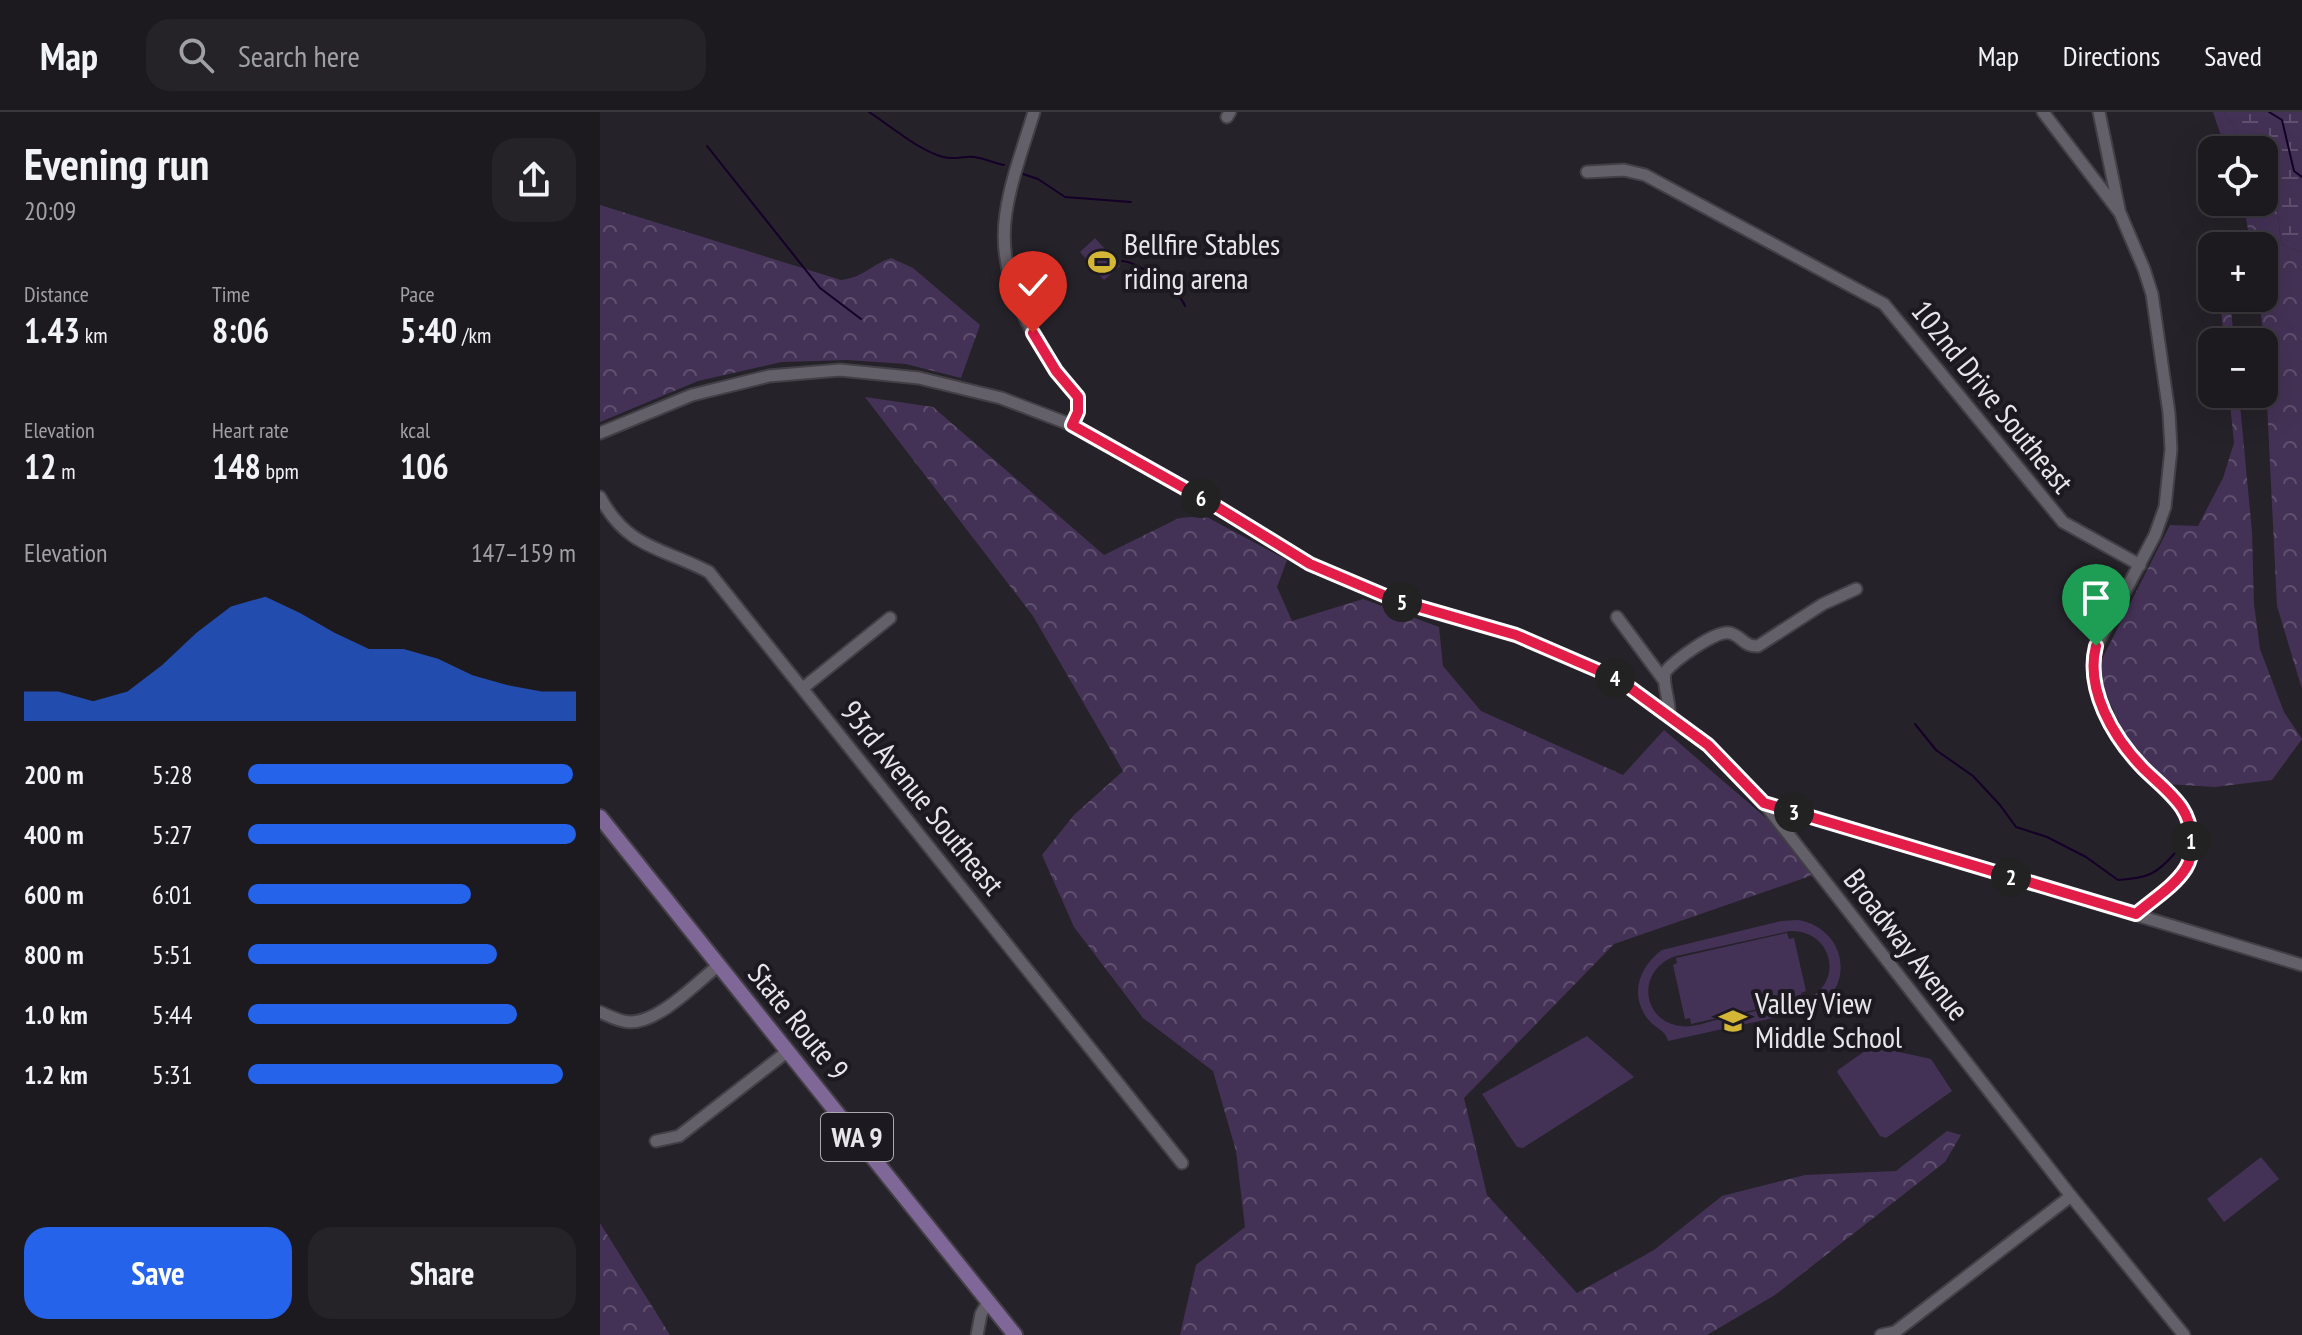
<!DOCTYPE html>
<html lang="en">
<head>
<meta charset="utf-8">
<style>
  body { margin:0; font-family:"PT Sans Narrow",sans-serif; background:#252328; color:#f1f3f6; height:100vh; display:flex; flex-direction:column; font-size:30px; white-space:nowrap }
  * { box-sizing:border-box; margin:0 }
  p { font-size:26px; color:#a0a1a4 }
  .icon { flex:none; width:44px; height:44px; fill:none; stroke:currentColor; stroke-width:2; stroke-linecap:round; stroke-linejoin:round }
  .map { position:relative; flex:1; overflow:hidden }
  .details { display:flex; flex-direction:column; background:#1c1a1f; width:600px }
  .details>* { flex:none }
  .tools { position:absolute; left:1598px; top:24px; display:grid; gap:16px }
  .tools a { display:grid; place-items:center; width:80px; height:80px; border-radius:16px; background:#1c1a1f; box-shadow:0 8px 32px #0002,0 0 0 2px #3a383d; font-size:40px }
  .pin { position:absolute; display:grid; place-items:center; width:68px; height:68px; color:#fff; margin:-82px -34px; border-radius:50% 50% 50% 0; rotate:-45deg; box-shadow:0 0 8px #0007 }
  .pin .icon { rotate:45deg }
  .km { position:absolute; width:40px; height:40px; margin:-20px; border-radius:50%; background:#222; color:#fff; font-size:22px; line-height:40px; text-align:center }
  .round { display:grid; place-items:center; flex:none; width:84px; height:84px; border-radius:24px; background:#252328 }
  .summary { display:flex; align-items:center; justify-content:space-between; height:136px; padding:0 24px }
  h1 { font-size:44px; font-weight:600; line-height:60px }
  .metrics { display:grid; grid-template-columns:repeat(3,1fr); gap:12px; height:136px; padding:8px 24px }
  .metrics div { display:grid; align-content:center }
  .metrics b { font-size:34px; font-weight:600 }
  .metrics small { font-size:22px; font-weight:400 }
  .metrics p { font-size:22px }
  .chart { height:224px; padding:16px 24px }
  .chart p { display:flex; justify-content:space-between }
  .chart svg { width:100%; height:144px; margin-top:8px; fill:#2563eb; opacity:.7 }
  .action { display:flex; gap:16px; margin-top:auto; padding:16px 24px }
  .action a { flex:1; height:92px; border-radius:24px; background:#2563eb; color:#fff; font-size:32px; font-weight:600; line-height:92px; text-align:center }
  .action a+a { background:#252328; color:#f1f3f6 }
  ul { padding:0 24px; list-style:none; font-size:26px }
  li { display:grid; grid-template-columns:128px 96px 1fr; align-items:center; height:60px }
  li i { height:20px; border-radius:10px; background:#2563eb }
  header { display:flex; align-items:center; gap:48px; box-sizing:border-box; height:112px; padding:0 40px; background:#1c1a1f; border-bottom:2px solid #3a383d }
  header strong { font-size:38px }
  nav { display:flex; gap:44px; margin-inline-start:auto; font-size:28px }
  .search { width:560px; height:72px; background:#252328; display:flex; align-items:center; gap:20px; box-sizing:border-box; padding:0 28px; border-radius:24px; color:#a0a1a4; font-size:30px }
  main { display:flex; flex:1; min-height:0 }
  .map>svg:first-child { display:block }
  .forest { fill:url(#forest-crowns) }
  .wetland { fill:url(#wetland-marsh) }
  .garden { fill:#443256; fill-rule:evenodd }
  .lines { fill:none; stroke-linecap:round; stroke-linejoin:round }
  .stream { stroke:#150028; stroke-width:2 }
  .minor-casing { stroke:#424046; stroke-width:15 }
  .major-casing { stroke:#424046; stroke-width:18 }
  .minor { stroke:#646069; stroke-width:11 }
  .major { stroke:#7f6897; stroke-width:14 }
  .route-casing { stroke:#fff; stroke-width:16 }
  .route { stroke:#e11d48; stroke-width:10 }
  .labels { text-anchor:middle; stroke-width:8; stroke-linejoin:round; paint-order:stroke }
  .shield { fill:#1c1920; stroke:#aba8ae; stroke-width:2 }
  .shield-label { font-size:28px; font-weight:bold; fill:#e8e6eb }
  .poi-label { font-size:30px; fill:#e8e6eb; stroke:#1c1920; text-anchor:start }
  .street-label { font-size:30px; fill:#e8e6eb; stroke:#1c1920 }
</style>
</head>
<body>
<header>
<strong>Map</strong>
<div class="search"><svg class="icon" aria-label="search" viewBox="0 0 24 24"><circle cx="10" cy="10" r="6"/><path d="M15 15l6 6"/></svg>Search here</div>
<nav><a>Map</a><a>Directions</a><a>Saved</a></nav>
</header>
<main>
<section class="details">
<div class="summary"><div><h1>Evening run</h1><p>20:09</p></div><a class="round"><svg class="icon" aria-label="share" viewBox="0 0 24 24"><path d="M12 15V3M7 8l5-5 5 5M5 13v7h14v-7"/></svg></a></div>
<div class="metrics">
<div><p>Distance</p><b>1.43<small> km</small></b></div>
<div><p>Time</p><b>8:06</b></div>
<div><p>Pace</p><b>5:40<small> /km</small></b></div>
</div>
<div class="metrics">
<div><p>Elevation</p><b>12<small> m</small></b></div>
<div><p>Heart rate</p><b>148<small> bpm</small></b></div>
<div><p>kcal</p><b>106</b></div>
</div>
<div class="chart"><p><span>Elevation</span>147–159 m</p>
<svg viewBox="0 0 160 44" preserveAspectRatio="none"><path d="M0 44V35L10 35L20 38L30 35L40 27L50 17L60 9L70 6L80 11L90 17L100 22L110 22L120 25L130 30L140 33L150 35L160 35V44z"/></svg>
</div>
<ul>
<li><b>200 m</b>5:28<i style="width:99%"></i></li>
<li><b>400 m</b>5:27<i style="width:100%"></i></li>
<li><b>600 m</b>6:01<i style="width:68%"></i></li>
<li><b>800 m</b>5:51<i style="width:76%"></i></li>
<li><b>1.0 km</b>5:44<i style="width:82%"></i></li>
<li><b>1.2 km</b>5:31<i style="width:96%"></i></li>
</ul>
<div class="action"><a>Save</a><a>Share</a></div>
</section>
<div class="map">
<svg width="1702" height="1223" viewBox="0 0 1702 1223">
  <defs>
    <pattern id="forest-crowns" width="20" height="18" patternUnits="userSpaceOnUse" patternTransform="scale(2)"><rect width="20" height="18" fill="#443256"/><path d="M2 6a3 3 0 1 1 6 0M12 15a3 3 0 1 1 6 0" fill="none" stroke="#5f506e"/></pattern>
    <pattern id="wetland-marsh" width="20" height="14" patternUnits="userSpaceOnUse" patternTransform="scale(2)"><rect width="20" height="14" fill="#443256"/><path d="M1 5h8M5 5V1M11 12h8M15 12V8" fill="none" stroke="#5f506e"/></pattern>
  </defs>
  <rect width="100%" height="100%" fill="#252229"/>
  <g class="forest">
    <path d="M1613,0H1624L1649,38H1626Z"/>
    <path d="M1664,64L1676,83L1681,132L1702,140V577L1677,494L1664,230L1659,186H1664V134H1651L1643,90H1664Z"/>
    <path d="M0,93L241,168C262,166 271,153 291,146L313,156L380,213L361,266L306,252L247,248L182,250L98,269L0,310Z"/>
    <path d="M1620,186H1630L1634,230H1624Z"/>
    <path d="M1629,282H1639L1652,420L1654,492L1660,537L1684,600L1702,627L1672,668L1615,675L1567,672L1544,651L1525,623L1504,578L1500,551L1570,413L1598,414L1623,366L1634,331Z"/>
    <path d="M265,285L333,295L504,443L579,406L605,404L687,448L677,475L692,509L763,487L839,515L843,554L881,599L1023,663L1064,618L1195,731L1213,763L1014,832L864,986L887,1083L977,1181L1054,1138L1122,1084L1205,1063L1296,1059L1347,1019L1361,1023L1345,1050L1175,1183L1107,1223H580L596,1153L645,1115L636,1039L613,959L543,906L474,815L442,743L474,703L523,659L433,504Z"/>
    <path d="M0,1111L70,1223H0Z"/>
  </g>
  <path class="wetland" d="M1624,0H1702V140L1681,132L1676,83L1664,64V38H1649Z"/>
  <g class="garden">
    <path d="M495,126L520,154L504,168L480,140Z"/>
    <path d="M1198,808C1250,817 1257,884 1205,899L1068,929C1065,917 1054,916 1047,906C1029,881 1040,854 1062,838L1181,809ZM1190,819C1235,818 1245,875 1202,889C1174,895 1145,902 1116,908C1105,911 1091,916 1080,914C1039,908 1038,856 1076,844Z"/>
    <path d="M1187,821L1189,827L1194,826L1206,879L1201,881L1202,887L1091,912L1090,906L1085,907L1073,853L1077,851L1076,846Z"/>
    <path d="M987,924L1034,965L923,1036L917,1035L882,982Z"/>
    <path d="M1272,934L1331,947L1352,979L1286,1026L1280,1024L1237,960L1238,958Z"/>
    <path d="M1661,1045L1679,1067L1624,1110L1607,1087Z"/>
  </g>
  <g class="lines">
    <g class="stream">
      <path d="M269,0C292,15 318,38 343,45C354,48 363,44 374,45C383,46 394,51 404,53"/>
      <path d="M1669,0L1682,8L1694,59L1702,65"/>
      <path d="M107,34L220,176L261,207"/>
      <path d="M423,62L438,67L465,85L531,90"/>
      <path d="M522,149C538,150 579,178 585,194"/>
      <path d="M1315,612L1336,638L1373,664L1400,693L1416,715L1447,725L1486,745L1518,768C1547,766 1556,763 1575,741"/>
    </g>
    <g class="minor-casing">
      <g id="minor">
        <path d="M434,0C424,33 411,67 406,101C395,169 436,235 478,285V300L472,313"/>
        <path d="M1443,0L1520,101L1544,157L1552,182L1569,301L1571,337L1565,395L1555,423L1496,534C1485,578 1513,625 1543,656C1556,669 1572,681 1582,696C1591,711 1596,740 1586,756C1575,774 1552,788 1536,802"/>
        <path d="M1499,0L1519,97"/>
        <path d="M627,5L630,0"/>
        <path d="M987,60L1024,58L1045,63L1284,192L1463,410L1540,453"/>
        <path d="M0,321L92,283L169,264L240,258L319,266L401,286L472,313L609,390L710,452L795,488L916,523L1018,567L1108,633L1164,691L1471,1084L1584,1223"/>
        <path d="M0,385C28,437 61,435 109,460L582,1051"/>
        <path d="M1017,505L1063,567"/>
        <path d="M203,576L290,506"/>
        <path d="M1069,602C1070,587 1062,573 1065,560C1074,549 1115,518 1130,521C1142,524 1144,535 1158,534L1223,492L1256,477"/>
        <path d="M1164,691L1702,853"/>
        <path d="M0,900C9,904 20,910 30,910C60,910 96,871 119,853"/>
        <path d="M56,1029L79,1024L188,939"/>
        <path d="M377,1223L381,1202L388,1190"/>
        <path d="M1281,1223L1295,1220L1471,1084"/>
      </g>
    </g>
    <g class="major-casing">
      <path id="major" d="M0,705L415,1223"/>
    </g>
    <use href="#minor" class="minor"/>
    <use href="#major" class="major"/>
  </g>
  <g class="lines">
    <g class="route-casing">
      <path id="route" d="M433,221L456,259L478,285V300L472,313L609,390L710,452L795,488L916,523L1018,567L1108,633L1164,691L1536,802C1552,788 1575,774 1586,756C1596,740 1592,711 1582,696C1572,681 1556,669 1543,656C1513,625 1485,577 1496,534"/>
    </g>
    <use href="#route" class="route"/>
  </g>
  <defs>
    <g id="stadium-bare" transform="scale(2.16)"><path d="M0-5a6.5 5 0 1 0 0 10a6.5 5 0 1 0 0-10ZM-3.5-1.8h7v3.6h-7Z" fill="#d3b635" stroke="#1c1920" stroke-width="2.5" paint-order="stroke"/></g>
    <g id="school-bare" transform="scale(2.16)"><path d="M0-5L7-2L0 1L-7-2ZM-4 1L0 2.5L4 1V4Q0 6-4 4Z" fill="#d3b635" stroke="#1c1920" stroke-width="2.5" paint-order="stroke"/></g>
  </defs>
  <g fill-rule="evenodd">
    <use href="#stadium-bare" x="502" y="150"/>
    <use href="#school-bare" x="1133" y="909"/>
  </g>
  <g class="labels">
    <rect class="shield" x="221" y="1001" width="72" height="48" rx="6"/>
    <g class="shield-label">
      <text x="257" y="1035">WA 9</text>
    </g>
    <g class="poi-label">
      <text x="524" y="143">Bellfire Stables<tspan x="524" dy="34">riding arena</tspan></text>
      <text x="1155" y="902">Valley View<tspan x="1155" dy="34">Middle School</tspan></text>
    </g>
    <g class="street-label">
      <text transform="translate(1392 285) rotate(51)" y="10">102nd Drive Southeast</text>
      <text transform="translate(322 686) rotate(51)" y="10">93rd Avenue Southeast</text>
      <text transform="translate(1306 833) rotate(52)" y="10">Broadway Avenue</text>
      <text transform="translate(198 910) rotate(51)" y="10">State Route 9</text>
    </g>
  </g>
</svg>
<div class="tools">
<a><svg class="icon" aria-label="locate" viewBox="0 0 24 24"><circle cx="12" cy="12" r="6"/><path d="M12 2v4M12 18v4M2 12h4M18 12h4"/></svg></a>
<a>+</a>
<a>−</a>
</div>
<div class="pin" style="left:1496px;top:534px;background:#1e9e55"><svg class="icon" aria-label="arrive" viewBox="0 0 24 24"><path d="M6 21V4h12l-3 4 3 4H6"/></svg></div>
<div class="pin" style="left:433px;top:221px;background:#d93025"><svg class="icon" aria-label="check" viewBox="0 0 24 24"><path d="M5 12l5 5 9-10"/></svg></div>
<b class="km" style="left:1591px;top:729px">1</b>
<b class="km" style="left:1411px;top:765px">2</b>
<b class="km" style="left:1194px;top:700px">3</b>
<b class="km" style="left:1015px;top:566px">4</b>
<b class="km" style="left:802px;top:490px">5</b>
<b class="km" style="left:601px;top:386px">6</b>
</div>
</main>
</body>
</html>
